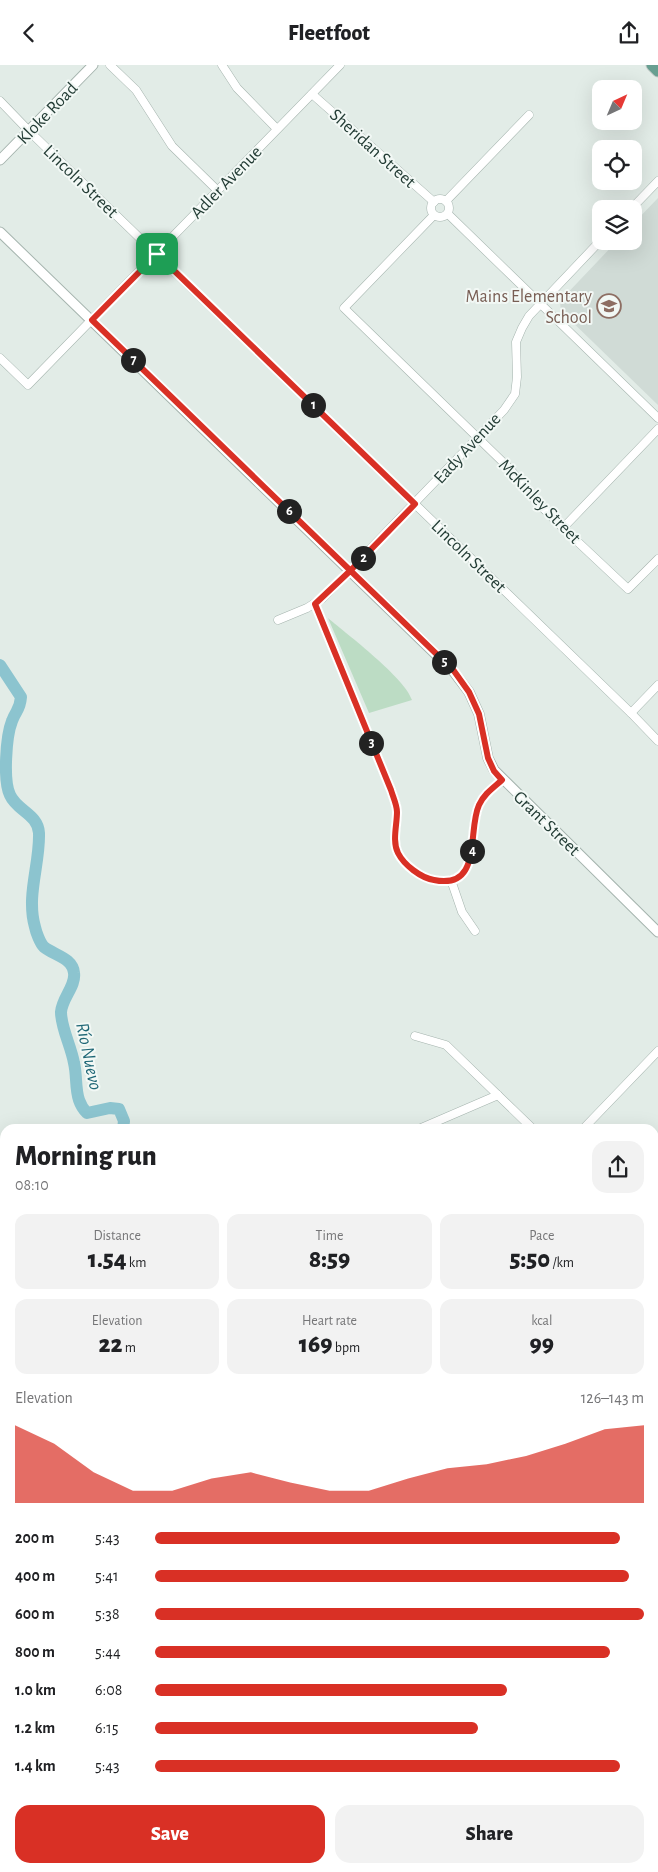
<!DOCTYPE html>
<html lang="en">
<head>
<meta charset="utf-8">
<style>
  body { margin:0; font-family:"Alegreya Sans",sans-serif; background:#f2f2f2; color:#202124; height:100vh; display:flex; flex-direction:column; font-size:19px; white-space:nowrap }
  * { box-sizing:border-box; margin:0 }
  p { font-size:16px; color:#757577 }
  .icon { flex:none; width:28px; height:28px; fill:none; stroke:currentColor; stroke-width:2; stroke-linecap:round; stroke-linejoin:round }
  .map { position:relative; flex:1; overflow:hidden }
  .side { position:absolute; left:0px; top:1059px; width:659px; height:749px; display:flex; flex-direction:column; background:#fff; border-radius:15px 15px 0 0; box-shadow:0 5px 20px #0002 }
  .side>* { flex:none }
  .needle { width:32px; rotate:44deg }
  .buttons { position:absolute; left:592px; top:15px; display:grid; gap:10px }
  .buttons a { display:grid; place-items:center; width:50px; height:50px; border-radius:10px; background:#fff; box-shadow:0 5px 20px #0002; font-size:25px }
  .pin { position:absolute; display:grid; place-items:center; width:42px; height:42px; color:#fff; margin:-21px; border-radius:10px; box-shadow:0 2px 8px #0006 }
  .km { position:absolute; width:25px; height:25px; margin:-12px; border-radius:50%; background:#222; color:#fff; font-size:14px; line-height:25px; text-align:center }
  .round { display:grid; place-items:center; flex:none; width:52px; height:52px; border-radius:15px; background:#f2f2f2 }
  .overview { display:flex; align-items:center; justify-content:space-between; height:85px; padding:0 15px }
  h1 { font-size:28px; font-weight:800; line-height:38px }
  .metrics { display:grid; grid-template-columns:repeat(3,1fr); gap:8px; height:85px; padding:5px 15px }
  .metrics div { display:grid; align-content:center; border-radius:12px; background:#f2f2f2; text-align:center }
  .metrics b { font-size:25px; font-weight:800 }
  .metrics small { font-size:14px; font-weight:400 }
  .metrics p { font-size:14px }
  .chart { height:140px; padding:10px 15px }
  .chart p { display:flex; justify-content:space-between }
  .chart svg { width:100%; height:90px; margin-top:5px; fill:#d93025; opacity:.7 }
  .cta { display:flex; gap:10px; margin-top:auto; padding:10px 15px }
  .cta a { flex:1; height:58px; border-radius:15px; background:#d93025; color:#fff; font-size:20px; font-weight:800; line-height:58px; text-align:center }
  .cta a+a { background:#f2f2f2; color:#202124 }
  ul { padding:0 15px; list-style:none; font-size:16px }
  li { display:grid; grid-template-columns:80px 60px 1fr; align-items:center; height:38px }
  li i { height:12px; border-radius:6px; background:#d93025 }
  header { display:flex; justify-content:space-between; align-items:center; height:65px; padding:0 15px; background:#fff; font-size:22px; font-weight:800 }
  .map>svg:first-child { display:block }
  .built { fill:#d0dbd6 }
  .green { fill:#bcdcc4 }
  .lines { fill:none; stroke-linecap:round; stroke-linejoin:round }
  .river { stroke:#8cc4cf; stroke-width:12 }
  .minor-casing { stroke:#a5b4ae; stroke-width:9 }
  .tertiary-casing { stroke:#a5b4ae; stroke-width:11 }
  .secondary-casing { stroke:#a1b7af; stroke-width:12 }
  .primary-casing { stroke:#c1c8c6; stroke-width:13 }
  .minor { stroke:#fff; stroke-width:8 }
  .tertiary { stroke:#fff; stroke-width:9 }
  .secondary { stroke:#fff; stroke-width:10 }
  .primary { stroke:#689f91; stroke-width:11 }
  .rail { stroke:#5d7770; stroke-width:2; stroke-dasharray:10 5; stroke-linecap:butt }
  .route-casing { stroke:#fff; stroke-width:10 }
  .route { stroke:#d93025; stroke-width:6 }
  .labels { text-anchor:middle; stroke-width:4; stroke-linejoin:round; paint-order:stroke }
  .street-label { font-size:18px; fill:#233c35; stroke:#f2f8f5 }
  .education-label { font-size:18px; fill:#785e54; stroke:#f2f8f5; text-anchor:end }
  .water-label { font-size:19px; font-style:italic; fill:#1f6776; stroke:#f2f8f5 }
</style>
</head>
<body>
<header><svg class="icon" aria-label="back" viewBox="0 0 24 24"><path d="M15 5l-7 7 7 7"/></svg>Fleetfoot<svg class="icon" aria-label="share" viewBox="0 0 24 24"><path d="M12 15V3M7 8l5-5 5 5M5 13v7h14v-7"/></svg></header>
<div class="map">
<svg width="658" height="1807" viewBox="0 0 658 1807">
  <rect width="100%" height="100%" fill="#e2ece7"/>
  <g class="built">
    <path d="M658,133V340L561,246L560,236L617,176H634V158Z"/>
    <path d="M654,1256L658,1259V1353L654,1360Z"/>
    <path d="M0,1551L5,1557V1802L159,1803L156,1807H0Z"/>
  </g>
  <path class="green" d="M328,553C348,570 405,613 412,635L369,648Z"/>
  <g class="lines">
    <g class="river">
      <path d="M0,600L21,632C20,645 16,645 12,656C6,671 3,716 10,730C17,746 38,749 39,768C40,799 26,831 35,862C36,867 40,878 44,882C54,890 73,893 74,908C76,921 62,933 61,947C61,963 71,981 74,998C77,1010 75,1023 79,1035C81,1041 83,1044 87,1048L110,1043L119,1044L124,1056L123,1064"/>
      <path d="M212,1802L214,1807"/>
    </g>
    <g class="minor-casing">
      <g id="minor">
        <path d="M110,0L136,25L172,81L217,125"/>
        <path d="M222,0L237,23L277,64"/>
        <path d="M312,29L434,137"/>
        <path d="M0,36L29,66L631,648L658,676"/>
        <circle cx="440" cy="143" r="9"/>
        <path d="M446,136L529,50"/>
        <path d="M631,144L658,116"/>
        <path d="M448,149L658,353"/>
        <path d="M434,150L344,243L510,404L536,436L563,463L628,524L658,494"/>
        <path d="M0,293L28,320L340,0"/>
        <path d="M563,463L658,364"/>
        <path d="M315,539L391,725C393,732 397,739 397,747C397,760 392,776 398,788C404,800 421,813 434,815C483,825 467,766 479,740C484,729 493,723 502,715"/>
        <path d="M278,555L307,543L323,533L504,345L515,329L517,312L516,277L522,263L529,251L601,175"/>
        <path d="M631,648L658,620"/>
        <path d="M451,815L462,847L475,866"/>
        <path d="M415,971L446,980L533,1064"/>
        <path d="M419,1064L498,1030"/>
        <path d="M583,1064L658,986"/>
        <path d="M654,1244L658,1248"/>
        <path d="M0,1453L5,1461"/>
        <path d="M654,1765L658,1761"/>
        <path d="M613,1807L618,1802"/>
      </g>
    </g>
    <g class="tertiary-casing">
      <g id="tertiary">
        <path d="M0,95L93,0"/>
        <path d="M0,167L453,606L469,627L479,649L488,693L494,705L658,867"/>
        <path d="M0,1551L5,1557"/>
        <path d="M354,1802L361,1807"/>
      </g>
    </g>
    <g class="secondary-casing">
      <g id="secondary">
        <path d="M654,1378L658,1369"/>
        <path d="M654,1399L658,1390"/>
        <path d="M654,1422L658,1413"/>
        <path d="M412,1807L413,1802"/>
        <path d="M429,1807L430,1802"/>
      </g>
    </g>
    <g class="primary-casing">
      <path id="primary" d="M652,0L658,6"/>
    </g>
    <use href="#minor" class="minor"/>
    <use href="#tertiary" class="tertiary"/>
    <use href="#secondary" class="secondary"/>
    <use href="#primary" class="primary"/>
    <g class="rail">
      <path d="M654,1551L658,1542"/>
      <path d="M542,1807L544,1802"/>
    </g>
  </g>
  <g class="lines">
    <g class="route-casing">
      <path id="route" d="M157,189L415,439L350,506L315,539L391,725C393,732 397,740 397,747C397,760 392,776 398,788C404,800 421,813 434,815C483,825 467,766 479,740C484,729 493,723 502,715L494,706L488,693L479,649L469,627L454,606L92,255L157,189"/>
    </g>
    <use href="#route" class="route"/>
  </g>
  <defs>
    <g id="school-ring" transform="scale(1.25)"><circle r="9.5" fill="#f2f8f5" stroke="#8d6e63" stroke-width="1.5"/><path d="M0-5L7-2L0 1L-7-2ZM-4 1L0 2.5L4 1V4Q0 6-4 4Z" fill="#8d6e63"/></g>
  </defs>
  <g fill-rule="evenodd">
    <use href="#school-ring" x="609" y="241"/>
  </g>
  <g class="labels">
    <g class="street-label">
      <text transform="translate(47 48) rotate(-46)" y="6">Kloke Road</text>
      <text transform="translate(373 83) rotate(42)" y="6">Sheridan Street</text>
      <text transform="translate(81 116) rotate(44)" y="6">Lincoln Street</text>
      <text transform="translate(226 117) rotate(-46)" y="6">Adler Avenue</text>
      <text transform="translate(467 383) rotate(-47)" y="6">Eady Avenue</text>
      <text transform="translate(540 436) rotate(46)" y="6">McKinley Street</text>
      <text transform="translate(469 491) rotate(44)" y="6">Lincoln Street</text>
      <text transform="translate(547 758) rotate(44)" y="6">Grant Street</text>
    </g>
    <g class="education-label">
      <text x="592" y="237">Mains Elementary<tspan x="592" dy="21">School</tspan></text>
    </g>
    <g class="water-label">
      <text transform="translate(90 991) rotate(78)" y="7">Río Nuevo</text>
    </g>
  </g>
</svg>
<div class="buttons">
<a><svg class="needle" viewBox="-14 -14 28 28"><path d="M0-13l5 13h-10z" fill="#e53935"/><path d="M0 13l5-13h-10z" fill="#757577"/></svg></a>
<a><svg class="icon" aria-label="locate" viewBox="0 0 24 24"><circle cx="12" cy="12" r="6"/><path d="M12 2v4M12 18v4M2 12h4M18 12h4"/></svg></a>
<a><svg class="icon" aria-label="layers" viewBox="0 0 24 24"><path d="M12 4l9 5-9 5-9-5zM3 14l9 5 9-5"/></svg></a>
</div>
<div class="pin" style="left:157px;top:189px;background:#1e9e55"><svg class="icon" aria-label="arrive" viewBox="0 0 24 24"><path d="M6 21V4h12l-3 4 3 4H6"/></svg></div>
<b class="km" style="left:313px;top:340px">1</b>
<b class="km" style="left:363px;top:493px">2</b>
<b class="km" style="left:371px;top:678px">3</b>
<b class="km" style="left:472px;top:786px">4</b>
<b class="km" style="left:444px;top:597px">5</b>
<b class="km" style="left:289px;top:446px">6</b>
<b class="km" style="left:133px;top:295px">7</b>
<section class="side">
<div class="overview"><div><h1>Morning run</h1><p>08:10</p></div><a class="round"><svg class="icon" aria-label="share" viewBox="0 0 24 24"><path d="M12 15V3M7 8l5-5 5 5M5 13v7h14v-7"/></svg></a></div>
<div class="metrics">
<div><p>Distance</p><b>1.54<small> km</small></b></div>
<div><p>Time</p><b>8:59</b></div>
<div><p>Pace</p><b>5:50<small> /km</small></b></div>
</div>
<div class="metrics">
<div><p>Elevation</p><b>22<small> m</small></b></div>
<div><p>Heart rate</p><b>169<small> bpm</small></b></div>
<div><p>kcal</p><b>99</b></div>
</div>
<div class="chart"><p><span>Elevation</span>126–143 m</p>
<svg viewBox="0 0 160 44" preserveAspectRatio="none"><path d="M0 44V6L10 15L20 29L30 38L40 38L50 32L60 29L70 34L80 38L90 38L100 32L110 27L120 25L130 21L140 15L150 8L160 6V44z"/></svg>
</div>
<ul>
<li><b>200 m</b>5:43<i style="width:95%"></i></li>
<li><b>400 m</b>5:41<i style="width:97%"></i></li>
<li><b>600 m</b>5:38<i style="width:100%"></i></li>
<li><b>800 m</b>5:44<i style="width:93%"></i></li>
<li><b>1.0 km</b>6:08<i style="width:72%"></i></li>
<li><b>1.2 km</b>6:15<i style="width:66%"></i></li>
<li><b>1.4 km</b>5:43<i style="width:95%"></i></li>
</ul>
<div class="cta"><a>Save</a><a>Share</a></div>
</section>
</div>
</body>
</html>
